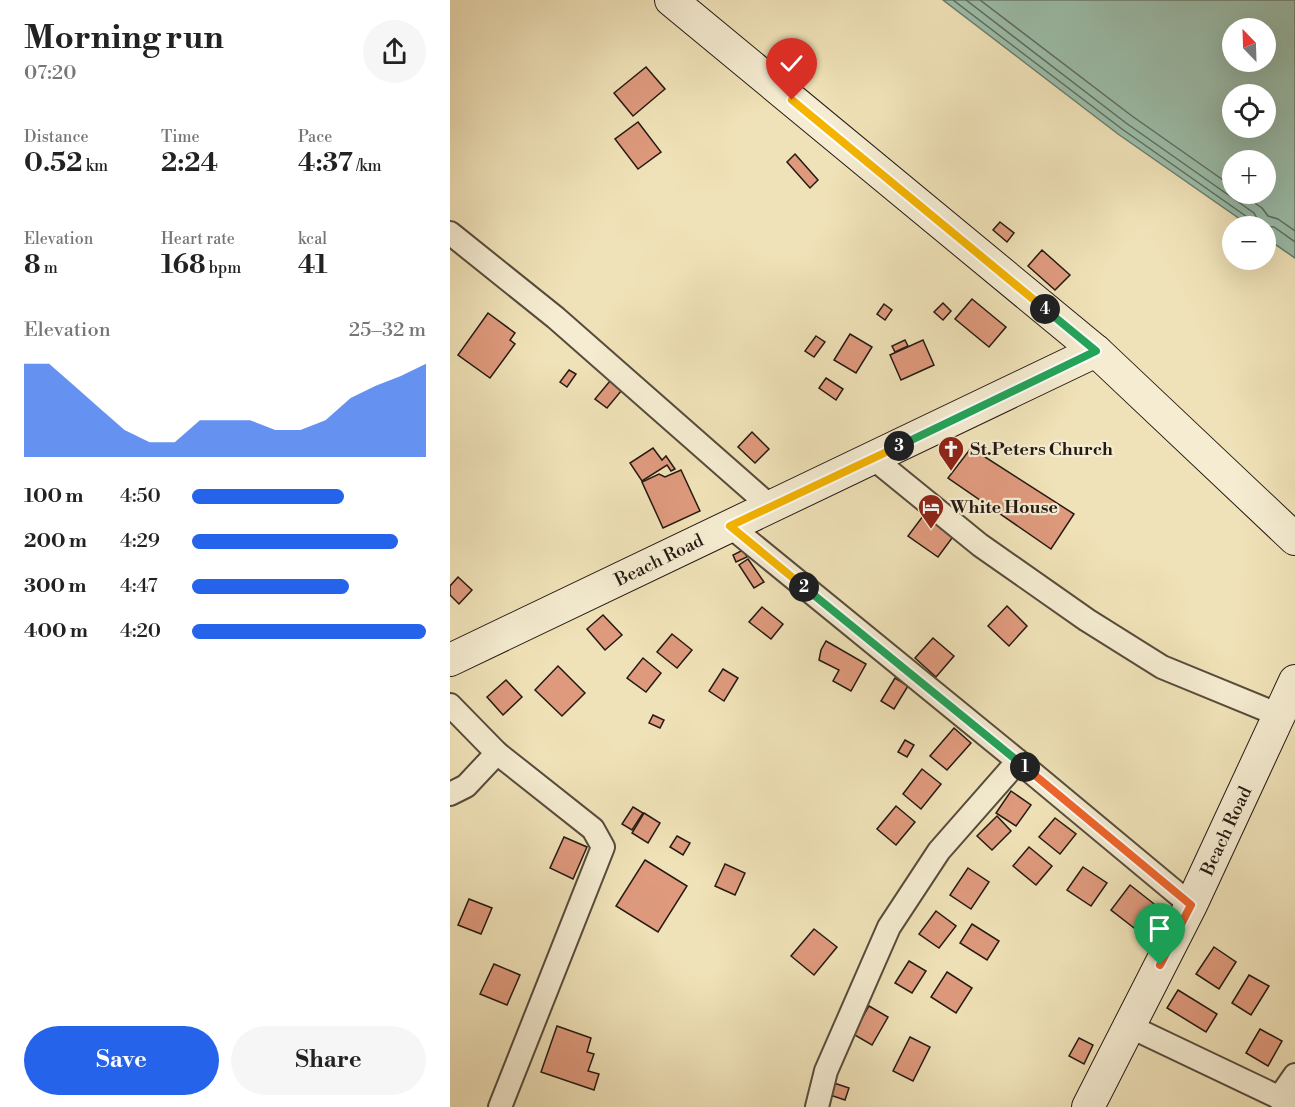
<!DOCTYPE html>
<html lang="en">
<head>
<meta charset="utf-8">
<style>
  body { margin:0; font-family:"Libre Bodoni",serif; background:#f6f6f6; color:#222; height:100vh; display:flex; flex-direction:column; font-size:22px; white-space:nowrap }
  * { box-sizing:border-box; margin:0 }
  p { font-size:20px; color:#767676 }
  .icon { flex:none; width:33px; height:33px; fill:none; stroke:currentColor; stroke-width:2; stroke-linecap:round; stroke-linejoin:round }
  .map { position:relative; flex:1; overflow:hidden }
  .details { display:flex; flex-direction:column; background:#fff; width:450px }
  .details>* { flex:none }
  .needle { width:39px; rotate:337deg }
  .tools { position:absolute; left:772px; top:18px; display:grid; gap:12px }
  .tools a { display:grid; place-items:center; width:54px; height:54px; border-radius:50%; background:#fff; box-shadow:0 6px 24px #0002; font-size:30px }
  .pin { position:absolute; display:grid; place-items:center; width:51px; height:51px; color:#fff; margin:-62px -26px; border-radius:50% 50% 50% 0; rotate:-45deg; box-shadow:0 0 6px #0007 }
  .pin .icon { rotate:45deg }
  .km { position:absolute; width:30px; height:30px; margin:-15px; border-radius:50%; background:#222; color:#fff; font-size:16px; line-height:30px; text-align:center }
  .round { display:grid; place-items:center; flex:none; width:63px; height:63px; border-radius:32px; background:#f6f6f6 }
  .summary { display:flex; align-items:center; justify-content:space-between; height:102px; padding:0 24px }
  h1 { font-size:33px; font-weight:800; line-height:45px }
  .figures { display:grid; grid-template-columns:repeat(3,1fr); gap:9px; height:102px; padding:6px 24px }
  .figures div { display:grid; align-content:center }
  .figures b { font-size:26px; font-weight:800 }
  .figures small { font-size:16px; font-weight:400 }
  .figures p { font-size:16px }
  .chart { height:168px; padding:12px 24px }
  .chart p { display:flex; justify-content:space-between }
  .chart svg { width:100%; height:108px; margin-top:6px; fill:#2563eb; opacity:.7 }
  .action { display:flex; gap:12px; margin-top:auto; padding:12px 24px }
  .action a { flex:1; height:69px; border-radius:36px; background:#2563eb; color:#fff; font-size:24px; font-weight:800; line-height:69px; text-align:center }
  .action a+a { background:#f6f6f6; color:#222 }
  ul { padding:0 24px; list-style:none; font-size:20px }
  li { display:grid; grid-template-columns:96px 72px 1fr; align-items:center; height:45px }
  li i { height:15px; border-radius:8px; background:#2563eb }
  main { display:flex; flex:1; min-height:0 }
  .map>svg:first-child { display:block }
  .water { fill:#9bbeab; stroke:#6b7c6e; stroke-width:1.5; fill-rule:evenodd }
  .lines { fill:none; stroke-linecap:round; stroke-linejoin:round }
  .shore { stroke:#606c5e; stroke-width:1.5 }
  .building { fill:#df9a7d; stroke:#241a12; stroke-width:1.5 }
  .street-casing { stroke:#574c3c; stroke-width:26 }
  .secondary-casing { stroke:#241a12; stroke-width:34 }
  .street { stroke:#f5ecd1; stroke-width:22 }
  .secondary { stroke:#f5ecd1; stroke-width:32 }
  .split-1-casing { stroke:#fff; stroke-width:12 }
  .split-2-casing { stroke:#fff; stroke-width:12 }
  .split-3-casing { stroke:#fff; stroke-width:12 }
  .split-4-casing { stroke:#fff; stroke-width:12 }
  .split-5-casing { stroke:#fff; stroke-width:12 }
  .split-1 { stroke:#f0652b; stroke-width:8 }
  .split-2 { stroke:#22a559; stroke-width:8 }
  .split-3 { stroke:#f5b400; stroke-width:8 }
  .split-4 { stroke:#22a559; stroke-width:8 }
  .split-5 { stroke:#f5b400; stroke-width:8 }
  .labels { text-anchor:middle; stroke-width:4.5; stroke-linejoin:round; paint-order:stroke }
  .poi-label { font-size:18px; font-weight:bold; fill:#241a12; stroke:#f5ecd1; text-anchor:start }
  .street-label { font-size:18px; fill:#241a12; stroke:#f5ecd1 }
</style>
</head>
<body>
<main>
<section class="details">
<div class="summary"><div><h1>Morning run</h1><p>07:20</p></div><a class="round"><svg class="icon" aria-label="share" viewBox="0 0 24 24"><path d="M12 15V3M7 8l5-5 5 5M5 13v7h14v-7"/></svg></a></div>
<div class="figures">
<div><p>Distance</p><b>0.52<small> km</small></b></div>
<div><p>Time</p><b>2:24</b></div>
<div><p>Pace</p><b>4:37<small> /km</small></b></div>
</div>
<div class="figures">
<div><p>Elevation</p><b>8<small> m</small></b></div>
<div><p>Heart rate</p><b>168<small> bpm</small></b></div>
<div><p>kcal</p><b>41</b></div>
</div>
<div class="chart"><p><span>Elevation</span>25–32 m</p>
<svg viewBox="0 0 160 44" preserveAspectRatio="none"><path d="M0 44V6L10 6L20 15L30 24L40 33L50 38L60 38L70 29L80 29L90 29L100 33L110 33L120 29L130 20L140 15L150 11L160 6V44z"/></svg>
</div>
<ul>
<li><b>100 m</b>4:50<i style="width:65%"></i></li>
<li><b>200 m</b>4:29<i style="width:88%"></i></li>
<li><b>300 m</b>4:47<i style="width:67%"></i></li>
<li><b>400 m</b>4:20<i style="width:100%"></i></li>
</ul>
<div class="action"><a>Save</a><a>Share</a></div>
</section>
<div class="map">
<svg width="845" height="1107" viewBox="0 0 845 1107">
  <rect width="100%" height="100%" fill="#f0e2b8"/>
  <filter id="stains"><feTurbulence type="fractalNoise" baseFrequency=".00333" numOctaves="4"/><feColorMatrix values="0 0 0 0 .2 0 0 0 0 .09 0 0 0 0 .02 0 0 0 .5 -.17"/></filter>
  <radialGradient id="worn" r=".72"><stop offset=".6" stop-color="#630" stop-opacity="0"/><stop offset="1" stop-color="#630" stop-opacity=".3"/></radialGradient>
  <path class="water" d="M493,0H845V258L816,238V226H800L668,134ZM783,28H816V62H783ZM783,94H816V128H783ZM783,160H816V194H783Z"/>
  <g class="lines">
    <g class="shore">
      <path d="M503,0L672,129L800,219L802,226"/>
      <path d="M516,0L676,123L804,213L811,226L824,227L845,242"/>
      <path d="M530,0L682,116L783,187"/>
      <path d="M792,194L812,208L818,216L828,219L845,231"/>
    </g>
  </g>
  <g class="building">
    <path d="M196,67L215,89L183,116L164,93Z"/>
    <path d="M188,122L211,152L188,169L165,139Z"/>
    <path d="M345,154L368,180L360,188L337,162Z"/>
    <path d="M550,222L564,233L557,242L543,230Z"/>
    <path d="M592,250L620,275L605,290L578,266Z"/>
    <path d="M522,299L556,327L539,347L505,319Z"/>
    <path d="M493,303L501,311L493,320L484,312Z"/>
    <path d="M434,304L442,310L435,320L427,314Z"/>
    <path d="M38,313L65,333L60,340L65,344L40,378L8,355Z"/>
    <path d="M400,334L422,347L406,373L384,360Z"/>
    <path d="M366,336L375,342L364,357L355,351Z"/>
    <path d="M455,340L458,346L445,352L442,346Z"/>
    <path d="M473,340L484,365L451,380L440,355Z"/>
    <path d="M119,370L126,374L117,387L110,382Z"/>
    <path d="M376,378L393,389L386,400L369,388Z"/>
    <path d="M160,381L172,390L157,408L145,399Z"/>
    <path d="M302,432L319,449L305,463L288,447Z"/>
    <path d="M203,448L212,460L216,456L225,469L221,471L217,465L192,481L180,463Z"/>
    <path d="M521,448L624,514L601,549L498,478Z"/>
    <path d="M231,470L250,511L213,528L192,482L209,474L215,477Z"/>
    <path d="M479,508L508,530L488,557L458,536Z"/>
    <path d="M293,550L297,557L286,562L283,555Z"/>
    <path d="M298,559L314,582L304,588L289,565Z"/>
    <path d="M8,577L22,590L9,604L0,595V586Z"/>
    <path d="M557,606L577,626L559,646L538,626Z"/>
    <path d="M312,607L333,624L321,639L299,622Z"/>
    <path d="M153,615L172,635L155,650L137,629Z"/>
    <path d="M222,634L242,650L227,668L207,652Z"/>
    <path d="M483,638L504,656L486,677L465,658Z"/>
    <path d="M376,641L416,664L401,691L383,681L389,670L369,660L371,650Z"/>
    <path d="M193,658L211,673L196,692L177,678Z"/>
    <path d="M108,666L135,693L112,716L85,690Z"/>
    <path d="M273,669L288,678L274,701L259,691Z"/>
    <path d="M445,678L458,686L444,709L431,701Z"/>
    <path d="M56,680L72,697L53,715L37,697Z"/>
    <path d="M203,715L214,720L210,728L199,723Z"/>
    <path d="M504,728L521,743L497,770L480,756Z"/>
    <path d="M455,740L464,745L457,757L448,752Z"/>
    <path d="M472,769L491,784L471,809L453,794Z"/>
    <path d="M561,791L581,805L566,826L546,813Z"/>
    <path d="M446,806L465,822L446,845L427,829Z"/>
    <path d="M183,807L193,813L182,830L172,824Z"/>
    <path d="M194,813L210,823L198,843L182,833Z"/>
    <path d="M547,816L561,831L542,850L527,836Z"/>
    <path d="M605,818L626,834L610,854L589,837Z"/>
    <path d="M227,836L240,843L233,855L220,847Z"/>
    <path d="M114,837L137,847L123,879L100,868Z"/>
    <path d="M579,847L602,866L586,885L563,866Z"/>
    <path d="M195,860L237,886L208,932L166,906Z"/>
    <path d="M275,864L295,873L285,895L265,886Z"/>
    <path d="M633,867L657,883L641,906L617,890Z"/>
    <path d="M518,868L539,882L521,909L500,895Z"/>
    <path d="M680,885L708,907L688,931L661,910Z"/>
    <path d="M19,899L42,908L31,934L8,925Z"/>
    <path d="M486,911L506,926L489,948L469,934Z"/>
    <path d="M522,924L549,941L537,960L510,943Z"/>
    <path d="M364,929L387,947L364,975L341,956Z"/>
    <path d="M764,947L786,962L769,989L746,974Z"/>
    <path d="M459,961L476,971L462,993L445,983Z"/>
    <path d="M44,964L70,975L57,1005L30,994Z"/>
    <path d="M497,972L522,988L506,1013L481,997Z"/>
    <path d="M799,975L819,986L801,1015L782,1003Z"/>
    <path d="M728,990L767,1014L756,1032L717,1008Z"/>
    <path d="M419,1006L438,1017L422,1045L403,1034Z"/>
    <path d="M107,1026L141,1038L137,1052L144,1054L138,1071L149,1074L144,1090L91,1072Z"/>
    <path d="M810,1029L832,1041L818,1066L796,1053Z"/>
    <path d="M460,1037L480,1047L463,1081L443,1071Z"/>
    <path d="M629,1038L643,1045L634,1064L619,1056Z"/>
    <path d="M384,1083L399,1088L395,1100L380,1095Z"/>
  </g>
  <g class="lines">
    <g class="street-casing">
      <g id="street">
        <path d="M0,233L106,318L321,507"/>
        <path d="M423,458L530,545L637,620L712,667L829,715"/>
        <path d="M280,526L568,761L741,905"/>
        <path d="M0,705L47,753L143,829L153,847L50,1107"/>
        <path d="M0,794L16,786L47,753"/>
        <path d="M679,1026L845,1105"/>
        <path d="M829,1098L845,1075"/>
        <path d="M367,1107L376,1071L439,927L489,851L568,761"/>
      </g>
    </g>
    <g class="secondary-casing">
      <g id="secondary">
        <path d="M646,351L845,539"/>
        <path d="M0,660L646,351L221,0"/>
        <path d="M638,1107L741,905L845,681"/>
      </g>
    </g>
    <use href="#street" class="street"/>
    <use href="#secondary" class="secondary"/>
  </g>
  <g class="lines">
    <g class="split-1-casing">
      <path id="split-1" d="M575,767L741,905L710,965"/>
    </g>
    <g class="split-2-casing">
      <path id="split-2" d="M354,587L575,767"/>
    </g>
    <g class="split-3-casing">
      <path id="split-3" d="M354,587L280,526L449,446"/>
    </g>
    <g class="split-4-casing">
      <path id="split-4" d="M449,446L646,351L595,309"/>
    </g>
    <g class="split-5-casing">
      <path id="split-5" d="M342,100L595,309"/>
    </g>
    <use href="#split-1" class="split-1"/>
    <use href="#split-2" class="split-2"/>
    <use href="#split-3" class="split-3"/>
    <use href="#split-4" class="split-4"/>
    <use href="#split-5" class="split-5"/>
  </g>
  <defs>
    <g id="church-pin" transform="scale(1.35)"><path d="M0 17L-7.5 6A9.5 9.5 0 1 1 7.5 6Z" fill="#8f2418" stroke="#f5ecd1"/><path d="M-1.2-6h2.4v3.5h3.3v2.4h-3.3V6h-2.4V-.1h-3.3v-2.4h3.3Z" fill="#fff"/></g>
    <g id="hotel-pin" transform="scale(1.35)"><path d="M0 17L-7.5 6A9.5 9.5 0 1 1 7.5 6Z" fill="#8f2418" stroke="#f5ecd1"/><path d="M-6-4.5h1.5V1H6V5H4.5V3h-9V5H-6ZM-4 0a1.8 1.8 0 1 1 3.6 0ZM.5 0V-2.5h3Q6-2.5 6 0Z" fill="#fff"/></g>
  </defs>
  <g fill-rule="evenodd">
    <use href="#church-pin" x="501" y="449"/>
    <use href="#hotel-pin" x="481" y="507"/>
  </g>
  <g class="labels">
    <g class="poi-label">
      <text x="520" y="455">St.Peters Church</text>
      <text x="500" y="513">White House</text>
    </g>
    <g class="street-label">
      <text transform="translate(209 560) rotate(-26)" y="6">Beach Road</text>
      <text transform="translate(776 831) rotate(-65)" y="6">Beach Road</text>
    </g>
  </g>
  <rect width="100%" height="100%" filter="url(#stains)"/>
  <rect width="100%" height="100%" fill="url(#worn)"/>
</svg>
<div class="tools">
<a><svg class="needle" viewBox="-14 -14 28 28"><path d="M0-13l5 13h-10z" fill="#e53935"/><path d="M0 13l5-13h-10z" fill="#767676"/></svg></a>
<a><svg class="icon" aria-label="locate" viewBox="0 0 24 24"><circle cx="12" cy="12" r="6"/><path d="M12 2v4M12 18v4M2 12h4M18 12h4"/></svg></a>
<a>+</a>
<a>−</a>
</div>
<div class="pin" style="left:710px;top:965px;background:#1e9e55"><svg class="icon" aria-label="arrive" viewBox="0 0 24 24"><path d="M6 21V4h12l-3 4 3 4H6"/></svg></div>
<div class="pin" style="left:342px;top:100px;background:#d93025"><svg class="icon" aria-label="check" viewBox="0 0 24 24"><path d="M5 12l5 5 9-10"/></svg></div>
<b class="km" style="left:575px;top:767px">1</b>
<b class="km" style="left:354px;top:587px">2</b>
<b class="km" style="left:449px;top:446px">3</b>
<b class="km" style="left:595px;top:309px">4</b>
</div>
</main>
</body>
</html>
